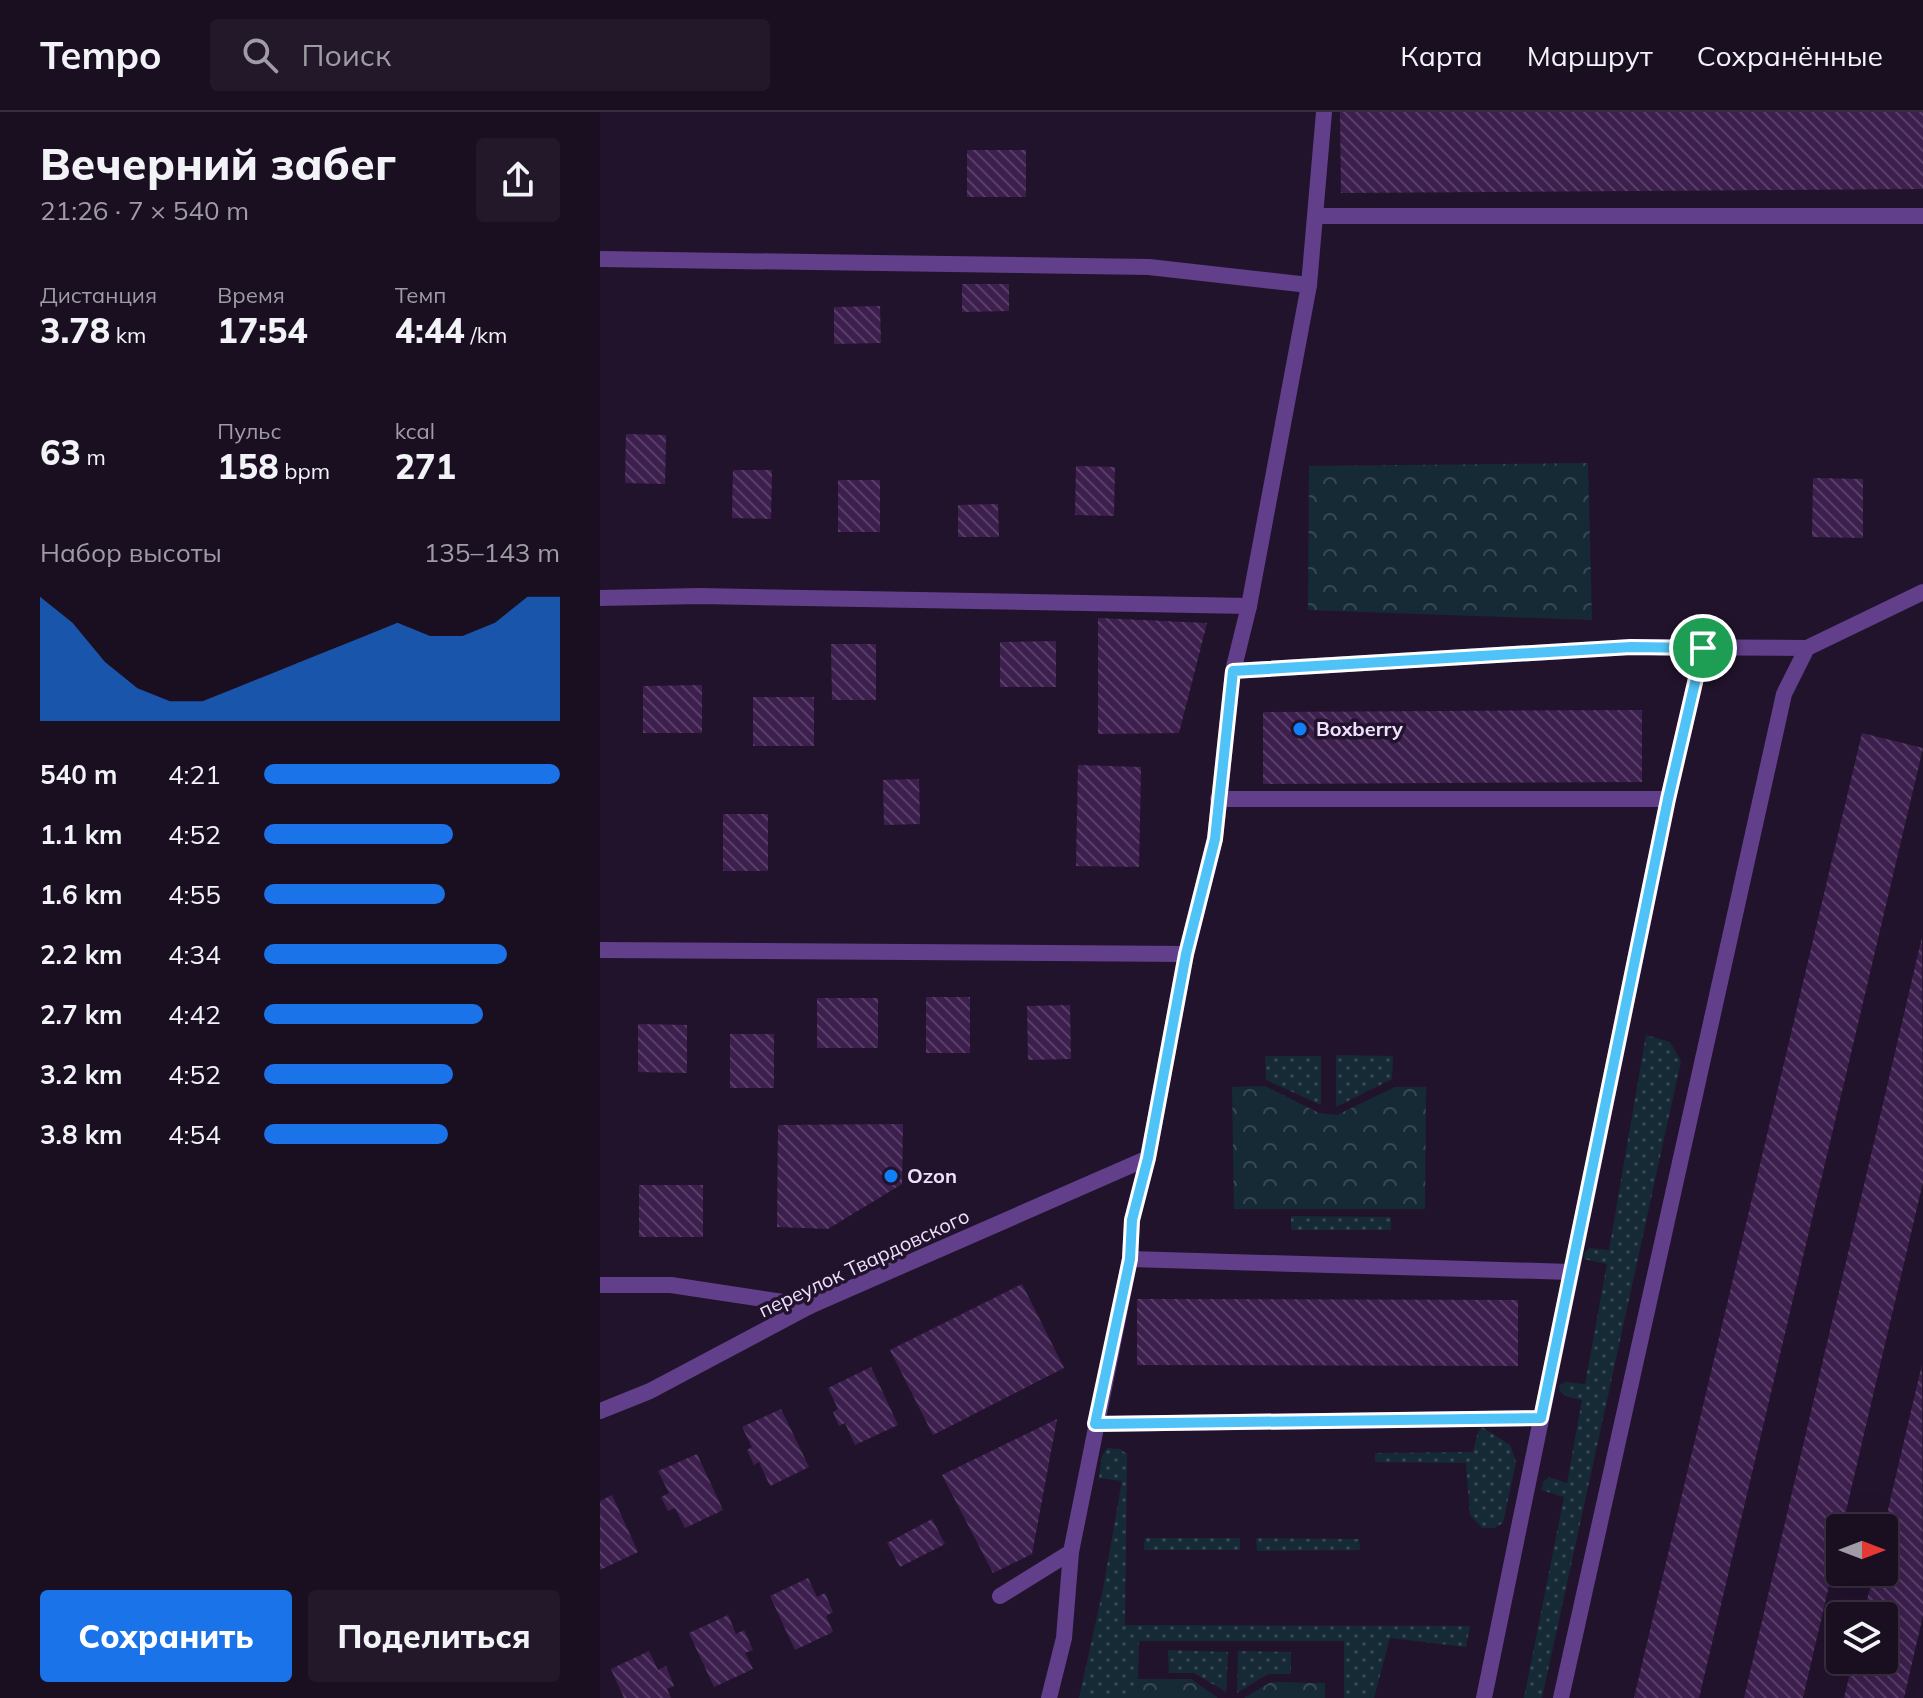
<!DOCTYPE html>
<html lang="ru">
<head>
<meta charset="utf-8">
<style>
  body { margin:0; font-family:Mulish,sans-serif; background:#23172a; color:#f1f3f6; height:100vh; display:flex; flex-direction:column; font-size:30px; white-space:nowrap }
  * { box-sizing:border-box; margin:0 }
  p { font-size:26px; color:#9f9ca5 }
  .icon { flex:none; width:44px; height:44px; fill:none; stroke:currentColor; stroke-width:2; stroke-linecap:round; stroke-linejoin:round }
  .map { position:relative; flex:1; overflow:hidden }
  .sheet { display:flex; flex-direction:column; background:#1a0e21; width:600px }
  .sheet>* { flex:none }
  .needle { width:52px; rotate:90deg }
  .fabs { position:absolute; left:1226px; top:1402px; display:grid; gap:16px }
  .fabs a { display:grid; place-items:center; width:72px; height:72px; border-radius:8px; background:#1a0e21; box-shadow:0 8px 32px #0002,0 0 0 2px #382e3f; font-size:40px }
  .pin { position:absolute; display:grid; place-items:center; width:68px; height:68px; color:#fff; margin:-34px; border:4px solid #fff; border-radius:50%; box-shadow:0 2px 8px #0007 }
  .round { display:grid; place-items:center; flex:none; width:84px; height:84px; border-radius:8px; background:#23172a }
  .summary { display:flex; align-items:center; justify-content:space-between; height:136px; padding:0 40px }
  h1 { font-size:44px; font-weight:800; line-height:60px }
  .stats { display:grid; grid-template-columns:repeat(3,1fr); gap:12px; height:136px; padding:8px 40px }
  .stats div { display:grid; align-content:center }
  .stats b { font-size:34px; font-weight:800 }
  .stats small { font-size:22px; font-weight:400 }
  .stats p { font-size:22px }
  .chart { height:224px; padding:16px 40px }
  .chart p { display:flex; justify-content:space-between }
  .chart svg { width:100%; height:144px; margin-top:8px; fill:#1a73e8; opacity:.7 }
  .button { display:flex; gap:16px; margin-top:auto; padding:16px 40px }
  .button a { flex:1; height:92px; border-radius:8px; background:#1a73e8; color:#fff; font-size:32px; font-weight:800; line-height:92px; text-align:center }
  .button a+a { background:#23172a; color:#f1f3f6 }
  ul { padding:0 40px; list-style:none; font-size:26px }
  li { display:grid; grid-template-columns:128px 96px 1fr; align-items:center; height:60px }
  li i { height:20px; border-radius:10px; background:#1a73e8 }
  header { display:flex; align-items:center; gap:48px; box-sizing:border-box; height:112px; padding:0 40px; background:#1a0e21; border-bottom:2px solid #382e3f }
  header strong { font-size:38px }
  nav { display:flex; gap:44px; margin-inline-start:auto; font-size:28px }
  .search { width:560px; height:72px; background:#23172a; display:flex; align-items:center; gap:20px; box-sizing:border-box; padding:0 28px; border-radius:8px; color:#9f9ca5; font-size:30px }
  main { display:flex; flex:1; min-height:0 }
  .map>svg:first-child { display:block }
  .grass { fill:url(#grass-dots) }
  .forest { fill:url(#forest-crowns) }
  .building { fill:url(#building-back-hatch) }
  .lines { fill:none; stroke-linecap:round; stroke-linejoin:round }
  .lane { stroke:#623f8a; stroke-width:16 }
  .street { stroke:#623f8a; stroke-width:16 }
  .route-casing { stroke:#fff; stroke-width:16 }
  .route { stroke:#4fc3f7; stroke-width:10 }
  .poi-dot { fill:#117ff8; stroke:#22132c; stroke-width:3 }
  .labels { text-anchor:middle; stroke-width:7; stroke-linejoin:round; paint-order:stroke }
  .poi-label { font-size:20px; font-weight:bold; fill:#f0dffe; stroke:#22132c; text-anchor:start }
  .street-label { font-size:20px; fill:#f0dffe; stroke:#22132c }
</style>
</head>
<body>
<header>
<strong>Tempo</strong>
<div class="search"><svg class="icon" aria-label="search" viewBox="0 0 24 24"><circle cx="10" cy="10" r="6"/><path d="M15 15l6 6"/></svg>Поиск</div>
<nav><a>Карта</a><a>Маршрут</a><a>Сохранённые</a></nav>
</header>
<main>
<section class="sheet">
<div class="summary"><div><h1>Вечерний забег</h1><p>21:26 · 7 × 540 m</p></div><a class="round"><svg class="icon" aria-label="share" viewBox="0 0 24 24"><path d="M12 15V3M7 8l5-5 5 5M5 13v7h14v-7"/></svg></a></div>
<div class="stats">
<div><p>Дистанция</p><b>3.78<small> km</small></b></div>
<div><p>Время</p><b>17:54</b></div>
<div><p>Темп</p><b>4:44<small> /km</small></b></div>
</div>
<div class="stats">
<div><b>63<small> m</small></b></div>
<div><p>Пульс</p><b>158<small> bpm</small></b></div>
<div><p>kcal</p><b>271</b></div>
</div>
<div class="chart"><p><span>Набор высоты</span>135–143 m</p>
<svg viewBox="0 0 160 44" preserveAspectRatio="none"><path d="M0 44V6L10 14L20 26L30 34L40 38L50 38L60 34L70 30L80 26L90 22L100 18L110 14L120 18L130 18L140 14L150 6L160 6V44z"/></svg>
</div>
<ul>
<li><b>540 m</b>4:21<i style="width:100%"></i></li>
<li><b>1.1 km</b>4:52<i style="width:64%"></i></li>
<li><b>1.6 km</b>4:55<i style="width:61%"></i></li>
<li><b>2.2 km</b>4:34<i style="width:82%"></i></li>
<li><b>2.7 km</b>4:42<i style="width:74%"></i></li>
<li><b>3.2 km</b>4:52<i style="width:64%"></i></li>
<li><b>3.8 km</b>4:54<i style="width:62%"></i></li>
</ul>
<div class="button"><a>Сохранить</a><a>Поделиться</a></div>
</section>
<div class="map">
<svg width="1323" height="1586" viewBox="0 0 1323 1586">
  <defs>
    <pattern id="grass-dots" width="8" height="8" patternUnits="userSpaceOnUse" patternTransform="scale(2)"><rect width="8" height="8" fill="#162a36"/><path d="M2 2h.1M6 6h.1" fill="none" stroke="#384854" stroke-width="1.8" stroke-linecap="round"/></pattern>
    <pattern id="forest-crowns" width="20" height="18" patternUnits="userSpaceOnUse" patternTransform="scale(2)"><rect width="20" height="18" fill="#162a36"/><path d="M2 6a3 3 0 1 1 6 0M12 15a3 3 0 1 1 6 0" fill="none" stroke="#384854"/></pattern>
    <pattern id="building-back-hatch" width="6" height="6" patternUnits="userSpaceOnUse" patternTransform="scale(2)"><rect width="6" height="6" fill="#3c1f4d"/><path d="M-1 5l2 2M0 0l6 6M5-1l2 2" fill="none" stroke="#583f68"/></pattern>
  </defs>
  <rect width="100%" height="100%" fill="#22132c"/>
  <g class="grass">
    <path d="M1046,923L1070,930L1081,949L942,1586H924L964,1385L941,1378L943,1370L949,1365L967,1371L982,1288L968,1285L960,1280L959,1273L966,1270L985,1272L1007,1152L984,1147L985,1140L990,1136L1009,1138Z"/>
    <path d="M736,943L793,944L792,967L736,995Z"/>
    <path d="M665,944H721V993L666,968Z"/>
    <path d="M691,1104L791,1105V1118H691Z"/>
    <path d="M882,1315L910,1333L916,1350L903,1411L894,1416H882L870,1403L866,1351L775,1350V1341L873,1340L878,1320Z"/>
    <path d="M507,1336L520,1337L527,1342L525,1513L870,1514L866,1535L790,1526L774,1586H744V1529H539L537,1586H479L503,1477L522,1369L499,1366L502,1344Z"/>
    <path d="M545,1426H640V1438H544Z"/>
    <path d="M656,1426L759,1427L760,1438L657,1439Z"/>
    <path d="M568,1538L628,1540L626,1580L594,1561H569Z"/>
    <path d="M638,1539L691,1540V1562H668L637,1581Z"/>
  </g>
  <g class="forest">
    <path d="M988,351L992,508L708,498L709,354Z"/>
    <path d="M665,974L719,1001L737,1003L795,975H826L825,1097H634L632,975Z"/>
    <path d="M534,1567H591L618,1586H534Z"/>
    <path d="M671,1570L725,1571V1586H644Z"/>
  </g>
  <g class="building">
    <path d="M740,0H1323V77L741,81Z"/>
    <rect x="367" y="38" width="59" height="47"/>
    <path d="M362,172H409V199L362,200Z"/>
    <path d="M280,194L281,231L234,232V195Z"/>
    <path d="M26,322L66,323L65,372L25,371Z"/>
    <path d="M476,354L515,355L514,404L475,403Z"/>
    <path d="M133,358H172L171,407L132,406Z"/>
    <path d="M1213,366L1263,367V426L1212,425Z"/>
    <rect x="238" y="368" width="42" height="52"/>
    <path d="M398,392L399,425H358V393Z"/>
    <path d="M498,506L607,511L579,621L498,622Z"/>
    <path d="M456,529V575H400V530Z"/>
    <path d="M231,532H276V588H232Z"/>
    <path d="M102,573V621H43V574Z"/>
    <rect x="153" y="585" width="61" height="49"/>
    <path d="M1042,598V670L663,672V600Z"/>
    <path d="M1262,621L1323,636L1099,1586H1034Z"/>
    <path d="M478,653L541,655L539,755L476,754Z"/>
    <path d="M319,667L320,712L284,713L283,668Z"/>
    <rect x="123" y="702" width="45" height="57"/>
    <path d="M1322,825L1323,1070L1242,1416H1240V1426L1203,1586H1144Z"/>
    <rect x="326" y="885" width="44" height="56"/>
    <rect x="217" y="886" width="61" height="50"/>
    <path d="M470,893L471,947L428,948L427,894Z"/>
    <path d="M38,912L87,913V961L38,960Z"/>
    <rect x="130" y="922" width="44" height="54"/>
    <path d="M303,1012L302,1072L228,1117L177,1115L178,1013Z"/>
    <rect x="39" y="1073" width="64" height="52"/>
    <path d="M422,1172L464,1256L333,1323L290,1238Z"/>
    <path d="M537,1187L918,1188V1254L537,1253Z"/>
    <path d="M1322,1252L1323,1503L1304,1586H1244L1253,1548H1284V1504H1263L1274,1460H1284V1415Z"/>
    <path d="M271,1255L298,1313L255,1333L245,1311L239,1314L233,1300L238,1297L228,1276Z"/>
    <path d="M181,1297L209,1355L170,1374L159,1350L154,1353L147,1338L152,1335L142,1315Z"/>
    <path d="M457,1307L432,1442L393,1461L342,1363Z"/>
    <path d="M97,1342L123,1398L85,1416L75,1396L68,1399L61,1385L69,1381L58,1359Z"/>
    <path d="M12,1383L38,1440L0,1458V1389Z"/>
    <path d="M332,1407L345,1432L300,1455L287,1431Z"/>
    <path d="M208,1466L217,1485L225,1481L233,1500L226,1504L233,1520L195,1538L170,1484Z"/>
    <path d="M128,1503L136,1522L144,1518L153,1538L145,1541L153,1557L114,1575L89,1521Z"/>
    <path d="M49,1539L58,1558L66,1554L74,1574L67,1577L71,1586H24L11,1557Z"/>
  </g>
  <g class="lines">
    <g class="lane">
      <path d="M717,104H1323"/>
      <path d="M0,147L549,155L709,173"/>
      <path d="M633,559L1031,535L1207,536"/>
      <path d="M618,687H1068"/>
      <path d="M530,1147L971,1160"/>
      <path d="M0,1173H71L210,1194"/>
      <path d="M0,1299L50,1279L210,1194L548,1046"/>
      <path d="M495,1312L941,1306"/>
      <path d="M400,1484L471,1440"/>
      <path d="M884,1586L1068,687L1103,536"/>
    </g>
    <g class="street">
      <path d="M0,486L100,484L649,494"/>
      <path d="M0,838L586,842"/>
      <path d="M449,1586L464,1526L471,1440L530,1147L532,1108L548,1046L586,842L615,727L633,559L649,494L709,173L724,0"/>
      <path d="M961,1586L1184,582L1207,536L1323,480"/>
    </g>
  </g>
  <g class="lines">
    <g class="route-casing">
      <path id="route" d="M1031,535L1103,536L1068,687L941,1306L495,1312L530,1147L532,1108L548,1046L586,842L615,727L633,559Z"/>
    </g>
    <use href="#route" class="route"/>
  </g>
  <g class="poi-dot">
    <circle cx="700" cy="617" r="8"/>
    <circle cx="291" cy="1064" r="8"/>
  </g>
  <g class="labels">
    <g class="poi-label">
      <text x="716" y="624">Boxberry</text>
      <text x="307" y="1071">Ozon</text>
    </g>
    <g class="street-label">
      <text transform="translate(264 1151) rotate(-25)" y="7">переулок Твардовского</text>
    </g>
  </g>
</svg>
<div class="fabs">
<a><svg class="needle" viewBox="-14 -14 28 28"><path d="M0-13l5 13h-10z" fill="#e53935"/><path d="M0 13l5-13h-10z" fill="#9f9ca5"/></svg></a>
<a><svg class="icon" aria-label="layers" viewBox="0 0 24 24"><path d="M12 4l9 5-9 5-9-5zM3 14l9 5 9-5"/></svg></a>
</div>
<div class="pin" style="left:1103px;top:536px;background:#1e9e55"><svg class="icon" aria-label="arrive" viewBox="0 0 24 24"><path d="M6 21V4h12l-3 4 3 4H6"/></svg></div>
</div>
</main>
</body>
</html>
